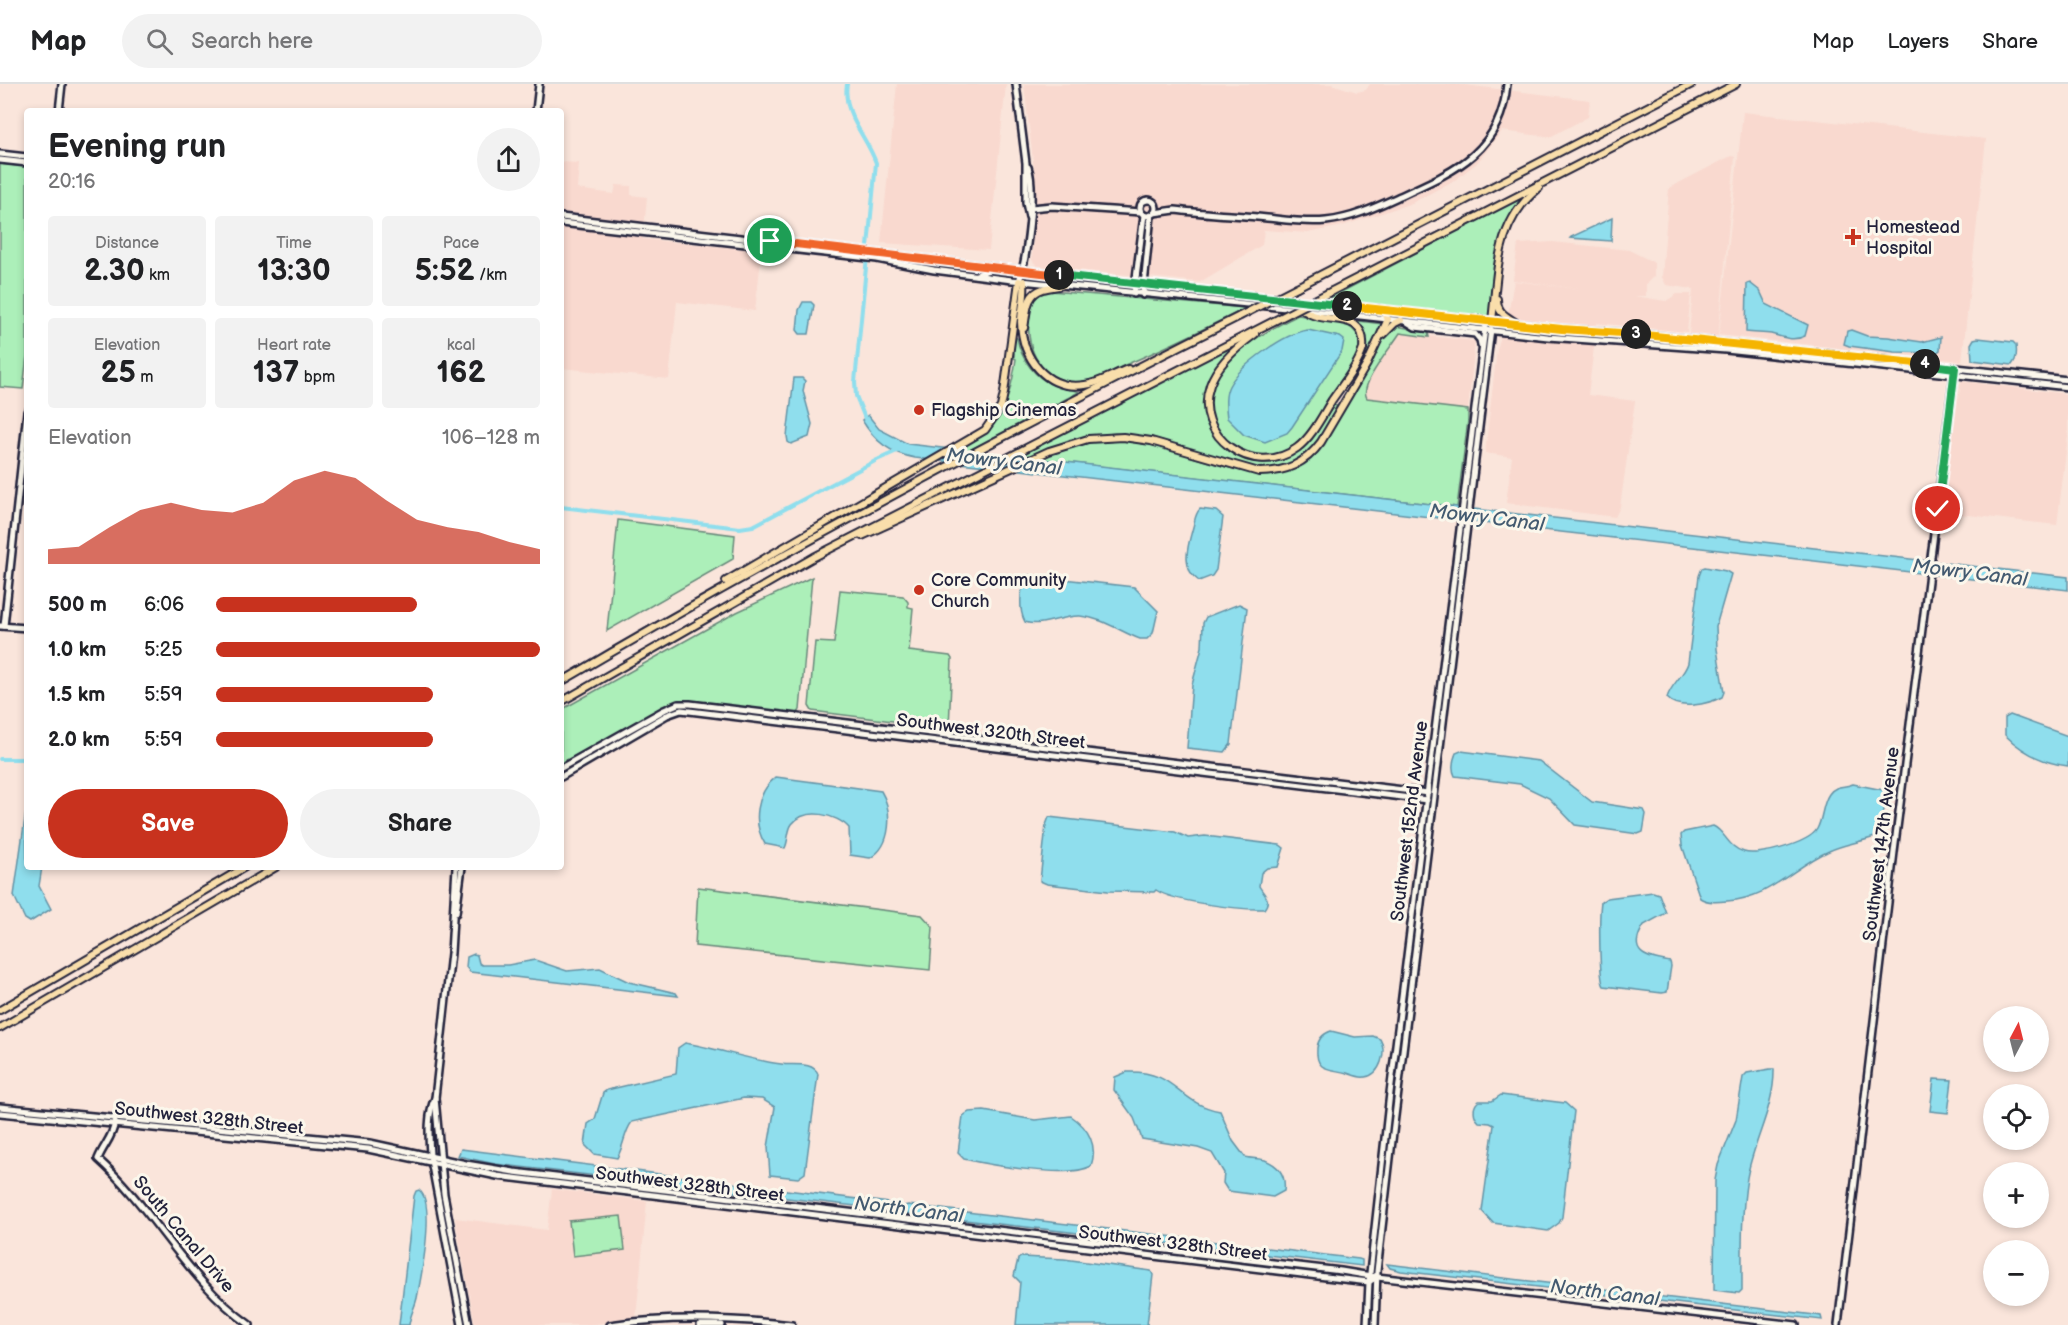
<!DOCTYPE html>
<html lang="en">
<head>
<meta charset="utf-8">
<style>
  body { margin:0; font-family:"Balsamiq Sans",sans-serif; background:#f2f2f2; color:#202124; height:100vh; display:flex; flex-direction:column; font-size:22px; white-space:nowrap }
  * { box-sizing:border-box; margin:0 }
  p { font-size:20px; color:#757577 }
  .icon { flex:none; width:33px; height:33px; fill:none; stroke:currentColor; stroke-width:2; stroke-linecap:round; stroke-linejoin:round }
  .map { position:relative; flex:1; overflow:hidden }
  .details { position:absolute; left:24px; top:24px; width:540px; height:762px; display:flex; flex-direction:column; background:#fff; border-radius:6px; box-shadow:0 3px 9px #0003 }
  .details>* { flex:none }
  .needle { width:39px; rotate:7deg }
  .controls { position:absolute; left:1983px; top:922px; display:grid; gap:12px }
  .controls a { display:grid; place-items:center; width:66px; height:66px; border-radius:50%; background:#fff; box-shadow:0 3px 9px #0003; font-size:30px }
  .pin { position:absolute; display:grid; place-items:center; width:51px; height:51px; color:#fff; margin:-26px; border:3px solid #fff; border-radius:50%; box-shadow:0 2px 6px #0007 }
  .km { position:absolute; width:30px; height:30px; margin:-15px; border-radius:50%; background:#222; color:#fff; font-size:16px; line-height:30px; text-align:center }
  .round { display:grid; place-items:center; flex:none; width:63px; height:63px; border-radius:32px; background:#f2f2f2 }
  .head { display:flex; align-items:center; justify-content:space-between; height:102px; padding:0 24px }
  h1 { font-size:33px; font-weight:800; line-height:45px }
  .metrics { display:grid; grid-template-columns:repeat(3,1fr); gap:9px; height:102px; padding:6px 24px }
  .metrics div { display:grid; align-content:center; border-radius:6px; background:#f2f2f2; text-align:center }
  .metrics b { font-size:30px; font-weight:800 }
  .metrics small { font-size:16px; font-weight:400 }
  .metrics p { font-size:16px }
  .chart { height:168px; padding:12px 24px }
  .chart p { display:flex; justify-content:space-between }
  .chart svg { width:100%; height:108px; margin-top:6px; fill:#c8321e; opacity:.7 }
  .cta { display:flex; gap:12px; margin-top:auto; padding:12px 24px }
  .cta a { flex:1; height:69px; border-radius:36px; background:#c8321e; color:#fff; font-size:24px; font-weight:800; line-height:69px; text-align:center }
  .cta a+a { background:#f2f2f2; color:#202124 }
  ul { padding:0 24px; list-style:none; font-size:20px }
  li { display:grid; grid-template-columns:96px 72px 1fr; align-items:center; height:45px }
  li i { height:15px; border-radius:8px; background:#c8321e }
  header { display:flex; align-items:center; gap:36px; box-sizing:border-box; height:84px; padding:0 30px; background:#fff; border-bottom:2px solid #e0e0e0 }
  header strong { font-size:28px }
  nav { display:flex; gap:33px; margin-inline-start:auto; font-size:21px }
  .search { width:420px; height:54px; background:#f2f2f2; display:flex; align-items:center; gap:15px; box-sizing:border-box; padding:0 21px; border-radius:33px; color:#757577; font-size:22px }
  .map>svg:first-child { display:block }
  .built { fill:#f9d9cf }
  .green { fill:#acefb9; stroke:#67887a; stroke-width:1.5 }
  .water { fill:#8fdeed; stroke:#6393a6; stroke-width:1.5 }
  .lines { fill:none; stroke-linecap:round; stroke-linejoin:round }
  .canal { stroke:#8fdeed; stroke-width:4 }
  .secondary-casing { stroke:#22223b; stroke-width:10 }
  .highway-casing { stroke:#22223b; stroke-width:10 }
  .secondary { stroke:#fbf7ec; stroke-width:5 }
  .highway { stroke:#f9deab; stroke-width:6 }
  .highway-bridge-casing { stroke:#22223b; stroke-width:10; stroke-linecap:butt }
  .highway-bridge { stroke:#f9deab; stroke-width:6 }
  .split-1-casing { stroke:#fff; stroke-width:12 }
  .split-2-casing { stroke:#fff; stroke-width:12 }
  .split-3-casing { stroke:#fff; stroke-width:12 }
  .split-4-casing { stroke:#fff; stroke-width:12 }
  .split-5-casing { stroke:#fff; stroke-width:12 }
  .split-1 { stroke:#f0652b; stroke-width:8 }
  .split-2 { stroke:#22a559; stroke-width:8 }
  .split-3 { stroke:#f5b400; stroke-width:8 }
  .split-4 { stroke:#f5b400; stroke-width:8 }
  .split-5 { stroke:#22a559; stroke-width:8 }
  .poi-dot { fill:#c8321e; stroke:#fbf7ec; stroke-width:2 }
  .labels { text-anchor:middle; stroke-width:6; stroke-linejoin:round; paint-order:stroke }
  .poi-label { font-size:18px; fill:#22223b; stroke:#fbf7ec; text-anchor:start }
  .street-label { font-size:18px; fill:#22223b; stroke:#fbf7ec }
  .water-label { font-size:20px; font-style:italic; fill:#435a70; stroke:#fbf7ec }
</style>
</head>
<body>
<header>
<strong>Map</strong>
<div class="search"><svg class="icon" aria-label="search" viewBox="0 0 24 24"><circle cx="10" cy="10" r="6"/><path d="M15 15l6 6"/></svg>Search here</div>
<nav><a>Map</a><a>Layers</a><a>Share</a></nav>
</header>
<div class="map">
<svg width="2068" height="1241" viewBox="0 0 2068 1241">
  <rect width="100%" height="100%" fill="#fae5db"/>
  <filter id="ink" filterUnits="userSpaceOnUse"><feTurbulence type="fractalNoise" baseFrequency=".0167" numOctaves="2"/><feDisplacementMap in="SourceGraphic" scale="12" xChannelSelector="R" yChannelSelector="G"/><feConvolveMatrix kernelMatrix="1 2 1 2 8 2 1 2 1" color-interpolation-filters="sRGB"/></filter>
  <g filter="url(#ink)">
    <g class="built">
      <path d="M897,0H1006L989,166L881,159Z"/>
      <path d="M1024,0H1331L1357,8L1366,6L1370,0H1456L1590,16L1588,33L1550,53L1502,47L1477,79L1455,96L1412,119L1342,142L1308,149L1264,146L1262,161L1200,198L1037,182L1032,176L1035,93Z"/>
      <path d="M1743,28L1986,55L1962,277L1719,251Z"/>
      <path d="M1731,72L1735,73L1718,254L1689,250L1693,205L1666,201L1662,193L1669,104Z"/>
      <path d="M561,78L579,79L577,105L614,110L616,101L631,102V111L647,113L643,155L762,167L755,227L677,218L669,295L561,284Z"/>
      <path d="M1553,158L1629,166L1651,177L1654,179V192L1646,200V212H1634L1666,217L1677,210H1691L1687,248L1597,239L1588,311L1635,317L1620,423L1615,433L1506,419L1512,373L1485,369L1497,266L1509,225L1514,197L1579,205L1513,196L1518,160Z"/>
      <path d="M1400,249L1475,257L1468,326L1367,314L1364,311V304L1369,295Z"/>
      <path d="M1961,297L2068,310V352L2057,441L1942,428Z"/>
      <path d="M552,1105L647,1117L636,1234L588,1241H475L455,1134L547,1146Z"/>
    </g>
    <g class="green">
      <path d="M0,80L27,83V271L23,305L0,303Z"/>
      <path d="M1525,112L1510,133L1502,152L1491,234L1326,216Z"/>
      <path d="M1051,207L1246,224C1206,244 1166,264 1125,281C1110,288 1094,298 1077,298C1041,298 1026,266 1029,234C1030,226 1029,220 1034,213C1038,208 1045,207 1051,207Z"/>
      <path d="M1298,231C1321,235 1369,234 1358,270C1345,293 1312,350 1292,364C1249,392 1191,342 1215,295C1231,264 1268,247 1298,231Z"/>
      <path d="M1359,237L1383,240L1359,290H1354L1360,281L1358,279C1364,267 1365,250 1357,238Z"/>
      <path d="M1396,242L1428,248L1429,253L1400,249C1392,262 1358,302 1367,314L1468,326V336L1457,423L1036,375C1062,363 1091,354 1120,355C1169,357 1251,405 1293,385C1325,369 1353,310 1370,279C1377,265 1383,251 1396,242Z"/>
      <path d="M1014,253L1017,254C1021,275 1035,295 1056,302C1064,305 1073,305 1079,308L966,368L957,366C967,361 977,356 986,349C1005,333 1013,298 1016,275L1014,274V269L1011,268Z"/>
      <path d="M1235,261C1226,276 1210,286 1205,306C1195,348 1238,391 1281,376C1306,367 1320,342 1334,321L1337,322L1334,327L1336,328L1311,367L1302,375L1285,383L1259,386L1151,353L1115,349L1071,355L1027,374L1017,373Z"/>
      <path d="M618,436L735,451L733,475L607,547Z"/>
      <path d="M812,493L800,626L797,630L688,617L673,618L561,682V626L737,528Z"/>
      <path d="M840,506L903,512L908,518V523L913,524L909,567L950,572L952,575L949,644L812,627L809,622L815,558L834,559Z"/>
      <path d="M698,803L922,831L933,843L930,886L695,862Z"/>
      <path d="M621,1132L625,1166L573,1172L569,1137Z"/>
    </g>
    <g class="water">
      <path d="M1612,134L1611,157L1570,154L1571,153Z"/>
      <path d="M1750,199L1760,207L1766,220L1808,241L1805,252C1793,258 1783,253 1771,250C1763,249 1754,249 1746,248L1747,200Z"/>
      <path d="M803,218H811L814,221L809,250H800L797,246L799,226Z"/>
      <path d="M1308,246L1340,253L1344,256L1342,267L1292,343L1287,349L1265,358L1244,351L1227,334C1226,324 1224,312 1229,302C1240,281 1285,249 1308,246Z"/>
      <path d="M1851,246L1867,252L1888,253L1922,258L1941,253L1940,266L1936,269L1895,268L1849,262L1844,260L1847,247Z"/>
      <path d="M1978,254L2013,258L2016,261C2017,269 2017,275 2012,281L1972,276L1971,260L1974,255Z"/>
      <path d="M794,294H802L805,297L803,307L812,340L809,353L791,360L788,358L787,352Z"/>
      <path d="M868,331L879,345L908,360L2068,493V506L915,374C890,369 875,358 862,336Z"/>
      <path d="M1200,425L1216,427L1223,433L1216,486L1212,492L1199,497C1180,484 1188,461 1193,443C1195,436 1195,430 1200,425Z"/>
      <path d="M1705,483L1726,487L1731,490L1716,542L1717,565L1724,608L1722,613C1708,620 1679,627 1667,614C1670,601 1684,592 1688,579L1699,492L1702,484Z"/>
      <path d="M1028,491L1134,503L1158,527L1153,549L1147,555H1140C1119,547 1103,534 1080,532C1062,531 1042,544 1025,538C1018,525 1021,508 1024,493Z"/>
      <path d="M1239,520L1247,524L1231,660L1225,668L1187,664L1192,601L1202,563L1203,539L1206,533Z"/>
      <path d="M2010,631L2068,652V682C2043,679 2023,669 2005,651V634Z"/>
      <path d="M1461,667L1539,677L1592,718L1644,726L1646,730L1643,748L1638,750L1575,741L1549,714L1520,700L1455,692C1451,684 1453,676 1456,669Z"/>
      <path d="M776,693L881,707C893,727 892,762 870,774L850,771L849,744C837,730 805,723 792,740C787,747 789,756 785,764L765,760C752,739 756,709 776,693Z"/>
      <path d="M1853,700L1883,706L1886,710L1881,748L1877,752C1862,758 1843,760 1829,767C1791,784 1771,814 1727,817C1718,818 1708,819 1700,814L1682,761L1681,751L1684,748L1713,742C1725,747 1727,763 1744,768C1758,773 1809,759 1817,745C1823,734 1822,720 1829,710C1836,700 1845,704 1853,700Z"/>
      <path d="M26,727L27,783H42L39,802L51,825L30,838L25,835L14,812Z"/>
      <path d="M1049,733L1175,748L1188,754L1205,752L1280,761L1284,764L1278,783L1267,784L1261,789L1259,802C1264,811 1272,815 1264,825C1241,826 1174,818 1156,806L1154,808L1108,807L1047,800L1040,797L1046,741Z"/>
      <path d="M1653,808L1659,810L1666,829L1644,841C1626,870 1647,874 1670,878L1671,882L1667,908L1662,909L1604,902C1599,896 1599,831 1601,818L1607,814Z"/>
      <path d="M474,870L477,871L479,879L482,881H508L535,876L567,887L600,884L629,898L676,909L678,912L470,888L466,883L467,873Z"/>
      <path d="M1331,947L1355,953L1373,952L1380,955C1387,967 1381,991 1365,993C1359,994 1353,991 1347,989C1331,984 1315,989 1317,964C1318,955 1322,950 1331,947Z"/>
      <path d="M685,959C717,964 748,976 781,980C793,982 813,977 818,990L805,1089L798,1094L770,1091L768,1063L775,1023L762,1015L744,1014L632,1038C624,1048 624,1062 617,1074L594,1070L585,1061L588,1040L595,1035L603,1009L607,1006L676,990L678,964Z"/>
      <path d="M1770,985H1774C1775,1022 1753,1058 1747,1094C1741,1131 1742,1168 1742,1206L1739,1209L1714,1206L1715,1096L1718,1081L1736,1036L1743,993L1747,989Z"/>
      <path d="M1127,988C1177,986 1176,1019 1220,1027L1233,1057L1245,1073C1252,1075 1258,1074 1265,1076C1280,1082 1286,1093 1284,1107L1273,1113L1228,1107L1223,1099L1224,1089L1212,1069L1198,1064L1142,1055L1134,1034L1114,1006L1115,993Z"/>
      <path d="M1934,995L1952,996L1948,1029L1930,1027Z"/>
      <path d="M1501,1011L1565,1019L1574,1027L1562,1133L1559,1139L1548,1147L1493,1139L1482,1127L1494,1041L1490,1039L1479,1038C1473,1032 1472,1022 1479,1017H1492Z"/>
      <path d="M984,1027L1035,1036L1071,1032C1089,1044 1098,1062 1091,1082C1070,1095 989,1081 964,1075L958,1069L963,1032L969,1028Z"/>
      <path d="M461,1065L897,1120L898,1127L495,1080L458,1072Z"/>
      <path d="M419,1106C436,1118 421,1194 417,1214C415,1223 410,1231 409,1241H399L414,1112L416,1107Z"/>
      <path d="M908,1121L1359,1175L1362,1176V1182L905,1129L904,1122Z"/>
      <path d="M1021,1173L1064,1175L1151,1187L1153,1191L1147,1241H1016L1020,1198L1014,1192L1018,1175Z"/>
      <path d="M1387,1180L1815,1231L1821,1232L1822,1236L1401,1187L1390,1184Z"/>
    </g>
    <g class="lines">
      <g class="canal">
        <path d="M847,0C842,31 867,52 876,79L855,298L856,312L866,337"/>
        <path d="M561,423L740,444L753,442L877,376L897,367"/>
        <path d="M0,675H27"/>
      </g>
      <g class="secondary-casing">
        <g id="secondary">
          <path d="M1016,0L1026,79V119L1029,133"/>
          <path d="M59,27L62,0"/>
          <path d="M536,27L539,0"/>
          <path d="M0,70L27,73"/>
          <path d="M0,76L27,79"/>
          <circle cx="1148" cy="124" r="8"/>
          <path d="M1031,124L1052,122L1141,128"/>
          <path d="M1154,129L1175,126C1206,130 1236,131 1267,134C1286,136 1307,139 1326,137C1353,134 1376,123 1400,112C1455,87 1501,68 1507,0"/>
          <path d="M561,133L1144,201L1562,245L1638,250L2068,296"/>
          <path d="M561,139L877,175L934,186L1012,196L1296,225"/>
          <path d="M976,191L993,184"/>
          <path d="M1019,197C1027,174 1036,105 1028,83"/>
          <path d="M1134,210L1144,131"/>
          <path d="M1143,211L1151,131"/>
          <path d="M1306,226L1548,253L1726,266L2068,303"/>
          <path d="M1407,238L1415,243L1475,250L1480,256L1481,261"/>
          <path d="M0,542L27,544"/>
          <path d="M4,542L27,328"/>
          <path d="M561,684L664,626L678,620H690L1428,709"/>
          <path d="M561,693L667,631L681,626L1427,716"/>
          <path d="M456,783L451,869L435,1014L444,1110L469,1241"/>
          <path d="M456,829L462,783"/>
          <path d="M435,1014C427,1030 429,1054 430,1071L462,1241"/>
          <path d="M0,1023L370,1059L466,1080L514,1088L1341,1187L1377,1193L1796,1241"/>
          <path d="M0,1029L368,1065L497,1092L1326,1193L1369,1198L1377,1193"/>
          <path d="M115,1038C113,1053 103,1062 98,1075C154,1125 188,1198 250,1241"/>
          <path d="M610,1241C670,1232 731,1234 792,1241"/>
          <path d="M700,1241H722"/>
          <path d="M1367,1241L1369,1198L1390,1009L1485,244"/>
          <path d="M1375,1241L1377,1187L1392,1057L1491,245"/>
          <path d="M1838,1241L1894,768L1954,290"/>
        </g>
      </g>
      <g class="highway-casing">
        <g id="highway">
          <path d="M1024,197C1026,211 1021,225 1021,238C1022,274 1046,307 1085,301C1100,299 1114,290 1128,285"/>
          <path d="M1297,203L1692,0"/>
          <path d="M1332,207L1736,0"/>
          <path d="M1497,215C1497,230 1508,233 1518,240"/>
          <path d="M1492,237C1498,187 1495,138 1539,104"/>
          <path d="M1024,244C1027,230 1025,210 1043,205C1049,203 1056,203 1063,201"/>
          <path d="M1255,250C1237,263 1217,280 1210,301C1192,352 1254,396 1297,364C1312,353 1322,332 1332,316C1343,300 1357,283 1363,265C1366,230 1337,238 1316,232C1311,231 1307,228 1303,226"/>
          <path d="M1383,251L1395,239L1401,236"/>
          <path d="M862,452L1049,367L1088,355L1123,353L1151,357L1259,388C1286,388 1305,380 1321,358L1367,280L1388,235L1385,230L1378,225"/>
          <path d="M726,497L985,346L1001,323L1004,309L1019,197"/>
          <path d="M561,598C783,467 1010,347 1240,232"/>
          <path d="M561,618L814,473L1274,237"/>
          <path d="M0,926L245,783"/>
          <path d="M0,944L276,783"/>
        </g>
      </g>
      <use href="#secondary" class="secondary"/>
      <use href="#highway" class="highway"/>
      <g class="highway-bridge-casing">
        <g id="highway-bridge">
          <path d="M1240,232L1297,203"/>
          <path d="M1274,237L1332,207"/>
        </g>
      </g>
      <use href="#highway-bridge" class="highway-bridge"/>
    </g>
  </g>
  <g class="lines" filter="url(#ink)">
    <g class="split-1-casing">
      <path id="split-1" d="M770,157L1059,191"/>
    </g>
    <g class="split-2-casing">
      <path id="split-2" d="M1059,191L1347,222"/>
    </g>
    <g class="split-3-casing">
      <path id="split-3" d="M1347,222L1562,245L1636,250"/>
    </g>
    <g class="split-4-casing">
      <path id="split-4" d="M1636,250L1925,280"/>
    </g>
    <g class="split-5-casing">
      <path id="split-5" d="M1925,280L1955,284L1938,425"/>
    </g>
    <use href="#split-1" class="split-1"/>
    <use href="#split-2" class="split-2"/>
    <use href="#split-3" class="split-3"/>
    <use href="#split-4" class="split-4"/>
    <use href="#split-5" class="split-5"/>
  </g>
  <g class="poi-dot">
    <path d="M1850 144h6v6h6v6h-6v6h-6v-6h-6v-6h6z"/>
    <circle cx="919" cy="326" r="6"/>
    <circle cx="919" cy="506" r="6"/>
  </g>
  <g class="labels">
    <g class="poi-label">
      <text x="1866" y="149">Homestead<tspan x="1866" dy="21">Hospital</tspan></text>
      <text x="931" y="332">Flagship Cinemas</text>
      <text x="931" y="502">Core Community<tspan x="931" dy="21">Church</tspan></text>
    </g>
    <g class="street-label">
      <text transform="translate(991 647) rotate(7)" y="6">Southwest 320th Street</text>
      <text transform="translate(1409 737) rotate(-83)" y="6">Southwest 152nd Avenue</text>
      <text transform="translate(1881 760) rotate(-83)" y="6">Southwest 147th Avenue</text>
      <text transform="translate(209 1034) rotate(6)" y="6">Southwest 328th Street</text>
      <text transform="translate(690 1100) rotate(7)" y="6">Southwest 328th Street</text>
      <text transform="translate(184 1150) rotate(50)" y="6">South Canal Drive</text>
      <text transform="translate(1173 1159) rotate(7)" y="6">Southwest 328th Street</text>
    </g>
    <g class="water-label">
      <text transform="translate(1004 377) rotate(7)" y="7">Mowry Canal</text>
      <text transform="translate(1487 433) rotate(7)" y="7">Mowry Canal</text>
      <text transform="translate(1970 488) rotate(7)" y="7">Mowry Canal</text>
      <text transform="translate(909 1125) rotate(7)" y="7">North Canal</text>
      <text transform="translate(1605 1208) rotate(7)" y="7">North Canal</text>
    </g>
  </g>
</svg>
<div class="controls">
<a><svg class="needle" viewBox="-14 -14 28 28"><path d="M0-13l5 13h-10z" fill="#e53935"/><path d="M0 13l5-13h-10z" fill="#757577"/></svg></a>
<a><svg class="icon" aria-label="locate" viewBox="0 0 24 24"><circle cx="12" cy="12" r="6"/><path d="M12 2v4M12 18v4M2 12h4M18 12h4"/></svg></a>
<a>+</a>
<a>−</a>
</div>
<div class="pin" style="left:770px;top:157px;background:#1e9e55"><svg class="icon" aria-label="arrive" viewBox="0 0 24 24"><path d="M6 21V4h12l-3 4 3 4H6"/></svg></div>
<div class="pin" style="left:1938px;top:425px;background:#d93025"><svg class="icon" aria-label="check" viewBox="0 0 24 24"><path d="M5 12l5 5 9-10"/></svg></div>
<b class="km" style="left:1059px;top:191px">1</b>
<b class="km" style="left:1347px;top:222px">2</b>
<b class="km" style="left:1636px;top:250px">3</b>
<b class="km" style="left:1925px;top:280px">4</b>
<section class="details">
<div class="head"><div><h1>Evening run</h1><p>20:16</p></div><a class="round"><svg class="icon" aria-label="share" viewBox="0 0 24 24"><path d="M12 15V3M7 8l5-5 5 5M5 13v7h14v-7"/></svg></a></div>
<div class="metrics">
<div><p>Distance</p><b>2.30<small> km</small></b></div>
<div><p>Time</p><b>13:30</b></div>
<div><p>Pace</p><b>5:52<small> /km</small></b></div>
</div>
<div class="metrics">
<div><p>Elevation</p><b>25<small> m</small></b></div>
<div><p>Heart rate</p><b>137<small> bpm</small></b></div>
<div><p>kcal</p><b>162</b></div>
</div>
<div class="chart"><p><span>Elevation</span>106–128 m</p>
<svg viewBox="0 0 160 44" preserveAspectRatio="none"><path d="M0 44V38L10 37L20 29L30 22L40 19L50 22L60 23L70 19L80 10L90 6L100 9L110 18L120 26L130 29L140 31L150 35L160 38V44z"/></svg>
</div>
<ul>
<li><b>500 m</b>6:06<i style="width:62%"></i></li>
<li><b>1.0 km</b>5:25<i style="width:100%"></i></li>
<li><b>1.5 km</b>5:59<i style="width:67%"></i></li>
<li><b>2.0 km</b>5:59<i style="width:67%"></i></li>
</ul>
<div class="cta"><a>Save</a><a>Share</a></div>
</section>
</div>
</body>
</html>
